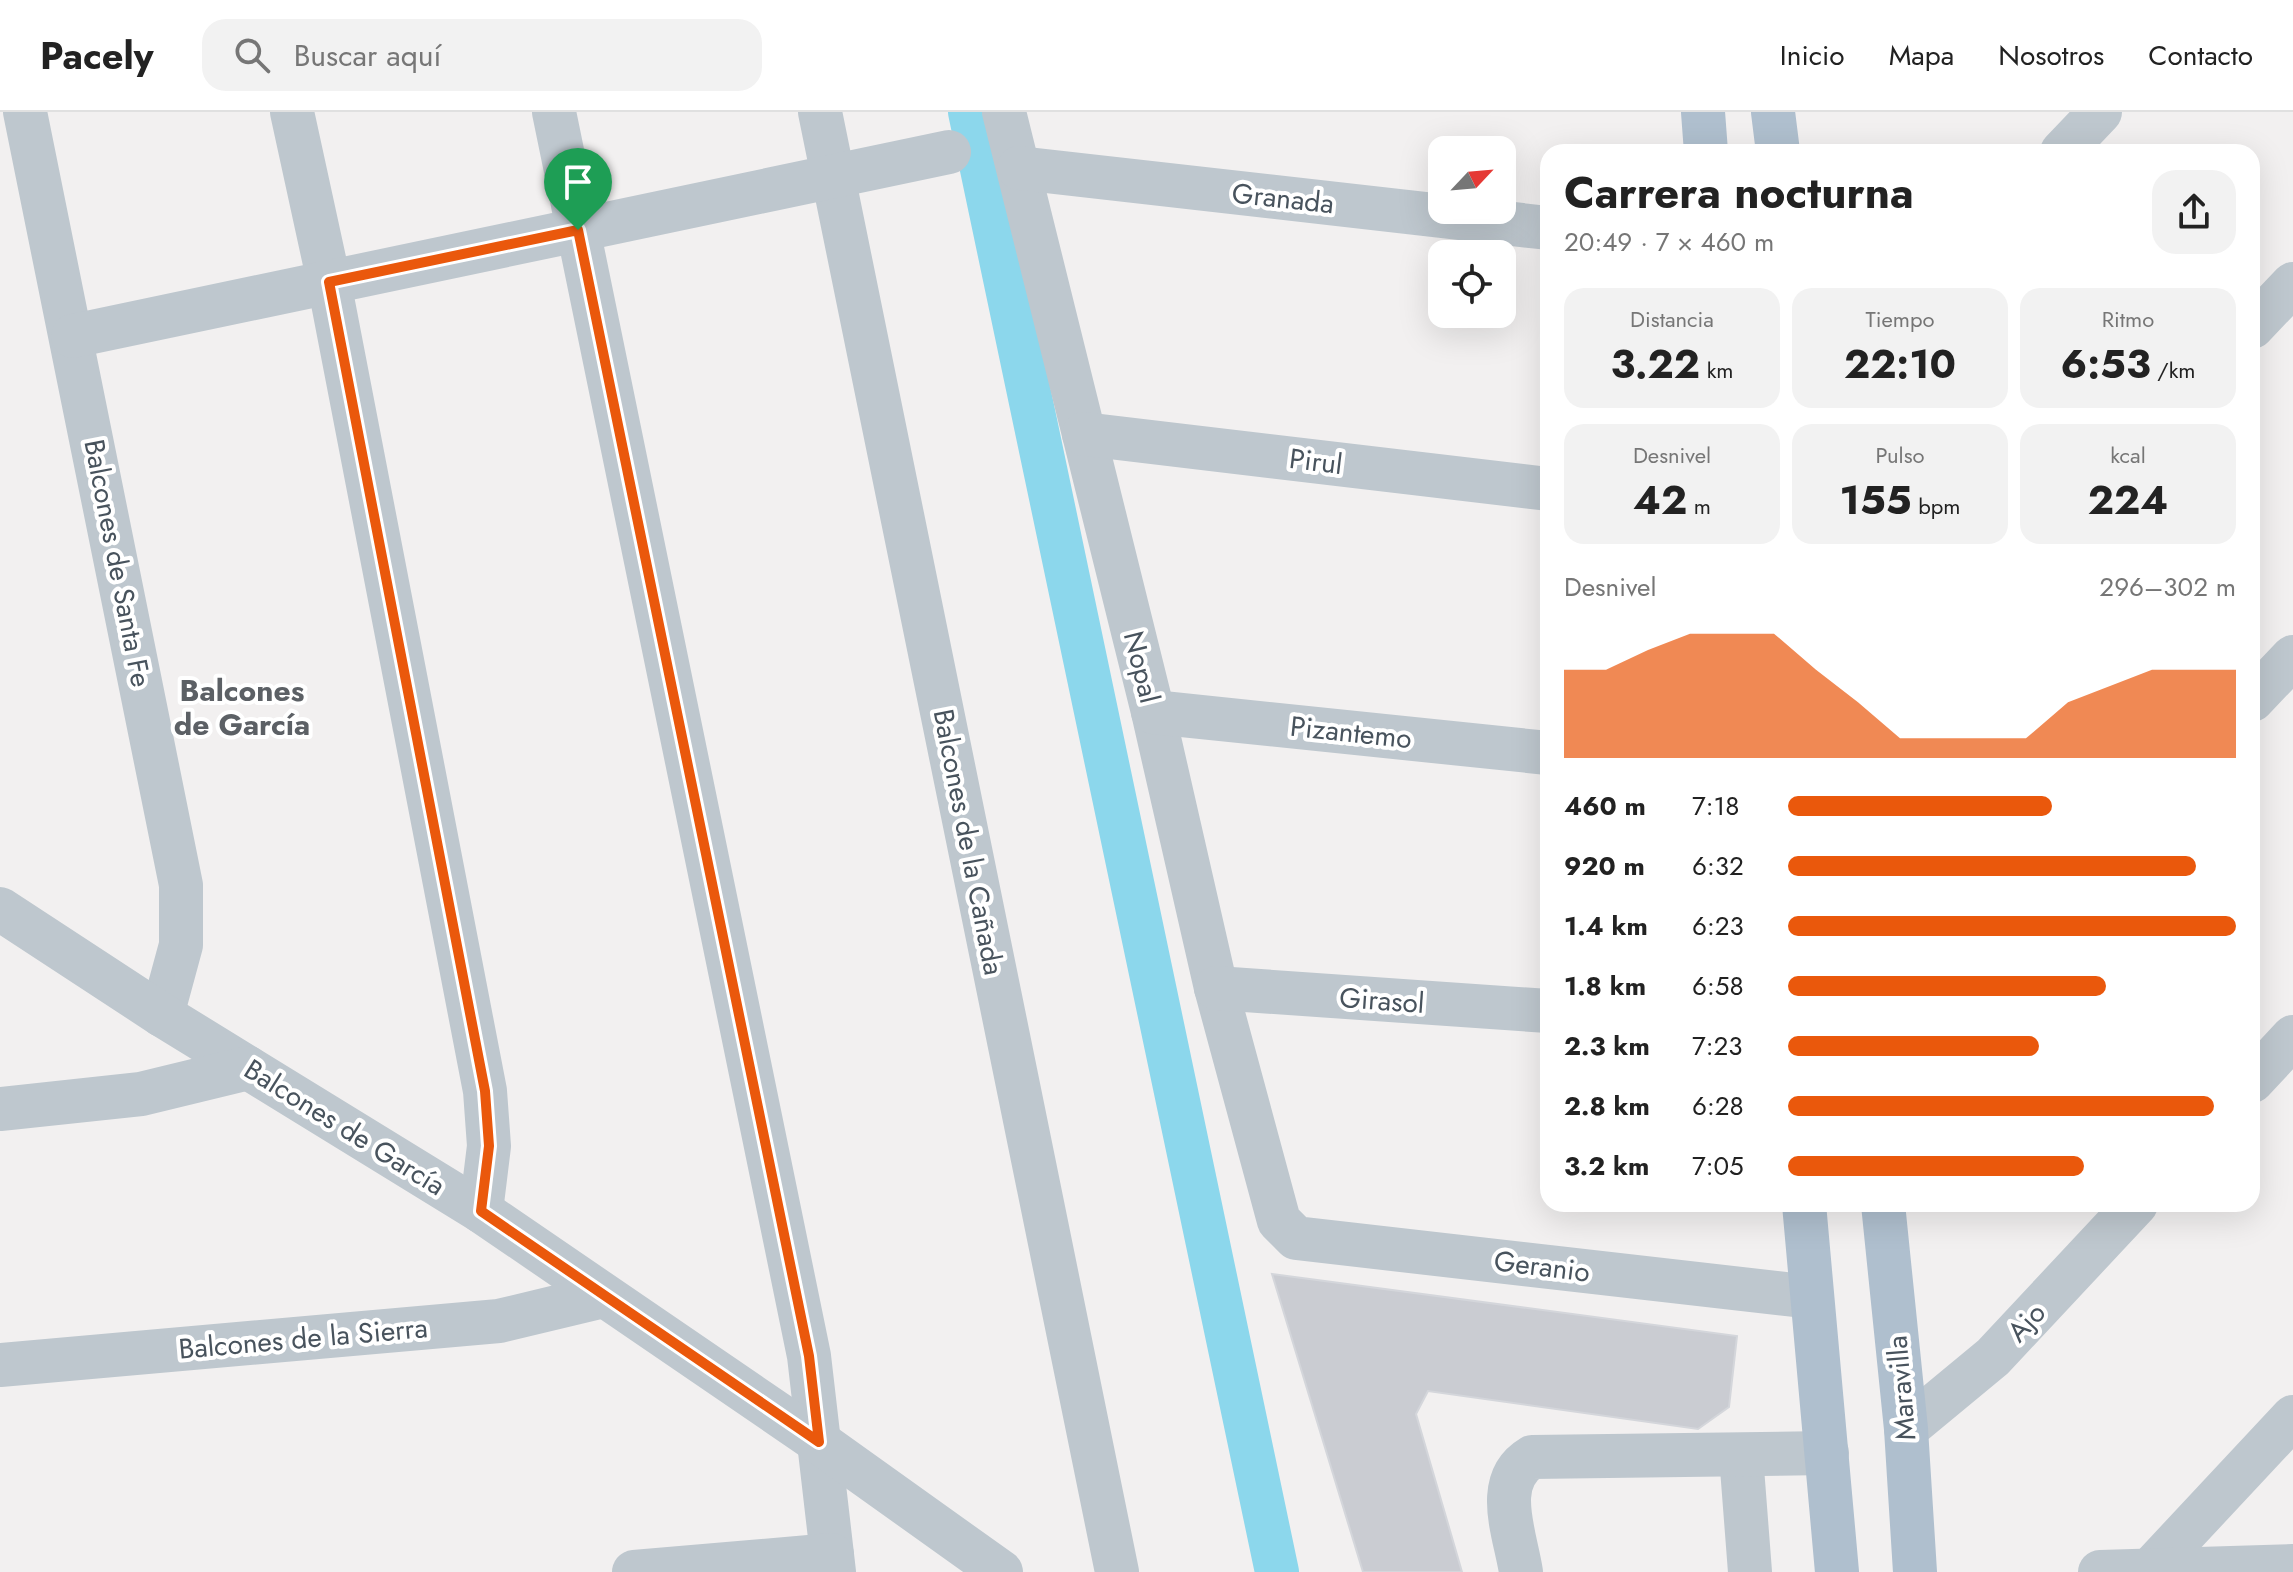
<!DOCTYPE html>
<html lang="es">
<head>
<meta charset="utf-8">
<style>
  body { margin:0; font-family:Jost,sans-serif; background:#f2f2f2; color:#222; height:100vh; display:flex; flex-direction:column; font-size:30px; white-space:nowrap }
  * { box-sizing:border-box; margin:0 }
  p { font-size:26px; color:#767676 }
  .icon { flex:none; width:44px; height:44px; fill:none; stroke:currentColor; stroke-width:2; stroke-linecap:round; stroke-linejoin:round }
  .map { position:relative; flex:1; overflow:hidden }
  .details { position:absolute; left:1540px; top:32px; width:720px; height:1068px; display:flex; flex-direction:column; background:#fff; border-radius:24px; box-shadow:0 8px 32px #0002 }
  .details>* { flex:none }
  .needle { width:52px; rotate:64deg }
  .buttons { position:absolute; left:1428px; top:24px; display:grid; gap:16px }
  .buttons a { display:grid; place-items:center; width:88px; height:88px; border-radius:16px; background:#fff; box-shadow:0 8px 32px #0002; font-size:40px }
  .pin { position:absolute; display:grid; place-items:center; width:68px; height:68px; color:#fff; margin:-82px -34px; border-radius:50% 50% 50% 0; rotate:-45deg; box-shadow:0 0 8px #0007 }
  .pin .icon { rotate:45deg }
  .round { display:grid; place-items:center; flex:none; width:84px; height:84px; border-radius:24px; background:#f2f2f2 }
  .overview { display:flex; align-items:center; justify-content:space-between; height:136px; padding:0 24px }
  h1 { font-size:44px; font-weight:700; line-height:60px }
  .figures { display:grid; grid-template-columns:repeat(3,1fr); gap:12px; height:136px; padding:8px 24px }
  .figures div { display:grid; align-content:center; border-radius:20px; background:#f2f2f2; text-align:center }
  .figures b { font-size:40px; font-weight:700 }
  .figures small { font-size:22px; font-weight:400 }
  .figures p { font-size:22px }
  .chart { height:224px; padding:16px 24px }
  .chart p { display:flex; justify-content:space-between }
  .chart svg { width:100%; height:144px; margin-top:8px; fill:#ea580c; opacity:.7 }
  ul { padding:0 24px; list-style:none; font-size:26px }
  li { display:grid; grid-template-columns:128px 96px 1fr; align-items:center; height:60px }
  li i { height:20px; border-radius:10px; background:#ea580c }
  header { display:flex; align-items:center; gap:48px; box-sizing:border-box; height:112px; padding:0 40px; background:#fff; border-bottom:2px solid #e0e0e0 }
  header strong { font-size:38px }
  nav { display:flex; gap:44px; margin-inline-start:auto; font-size:28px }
  .search { width:560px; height:72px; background:#f2f2f2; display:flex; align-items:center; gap:20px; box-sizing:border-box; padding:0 28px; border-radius:24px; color:#767676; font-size:30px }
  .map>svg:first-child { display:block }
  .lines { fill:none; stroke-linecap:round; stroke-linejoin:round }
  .canal { stroke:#8cd7ec; stroke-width:44 }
  .building { fill:#caccd2; stroke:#d4d6db; stroke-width:2 }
  .minor { stroke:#bec7ce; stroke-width:44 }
  .major { stroke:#afbfce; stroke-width:44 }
  .route-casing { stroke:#fff; stroke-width:16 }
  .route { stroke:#ea580c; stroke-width:10 }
  .labels { text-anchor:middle; stroke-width:8; stroke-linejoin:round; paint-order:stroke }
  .street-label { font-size:28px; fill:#48535d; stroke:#fff }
  .neighbourhood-label { font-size:30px; font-weight:bold; fill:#5c6065; stroke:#fff }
</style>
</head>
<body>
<header>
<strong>Pacely</strong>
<div class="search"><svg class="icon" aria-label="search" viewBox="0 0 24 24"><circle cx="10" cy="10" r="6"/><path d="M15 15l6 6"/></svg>Buscar aquí</div>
<nav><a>Inicio</a><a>Mapa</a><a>Nosotros</a><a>Contacto</a></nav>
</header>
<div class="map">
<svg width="2293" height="1460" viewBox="0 0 2293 1460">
  <rect width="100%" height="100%" fill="#f2f0f0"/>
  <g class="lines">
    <path class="canal" d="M970,0L1277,1460"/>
  </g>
  <path class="building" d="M1272,1162L1737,1224L1729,1295L1698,1317L1428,1279L1416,1302L1462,1460H1363Z"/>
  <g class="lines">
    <g class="minor">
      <path d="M25,0L181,773V833L162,903"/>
      <path d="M292,0L329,170L485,979L489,1034L481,1099"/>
      <path d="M554,0L809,1244L834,1460"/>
      <path d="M820,0L1117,1460"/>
      <path d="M1004,0L1153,600L1216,876L1279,1109L1296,1126L1812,1185"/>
      <path d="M2062,40L2100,0"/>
      <path d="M1019,56L1548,116"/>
      <path d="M2252,215L2293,172"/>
      <path d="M73,224L949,40"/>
      <path d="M1084,322L1548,377"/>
      <path d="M2252,588L2293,545"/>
      <path d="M1153,600L1548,641"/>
      <path d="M0,797L162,903L481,1099L819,1330L1001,1460"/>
      <path d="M1216,876L1548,899"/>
      <path d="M2252,969L2293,925"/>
      <path d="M0,997L141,982L248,956"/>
      <path d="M0,1253L499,1209L603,1184"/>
      <path d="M1906,1317L1993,1245L2136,1092"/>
      <path d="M1741,1343L1750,1460"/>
      <path d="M2151,1457L2293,1305"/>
      <path d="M634,1460L832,1443"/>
      <path d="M1521,1460C1515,1421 1492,1369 1532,1345L1827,1341"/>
      <path d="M2100,1460L2293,1454"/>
    </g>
    <g class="major">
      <path d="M1703,0L1706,40"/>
      <path d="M1773,0L1778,40"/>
      <path d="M1804,1092L1837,1460"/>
      <path d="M1883,1092L1906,1317L1915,1460"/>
    </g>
  </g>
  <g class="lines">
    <g class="route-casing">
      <path id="route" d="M578,118L809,1244L819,1330L481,1099L489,1034L485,979L329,170Z"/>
    </g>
    <use href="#route" class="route"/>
  </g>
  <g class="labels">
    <g class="street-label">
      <text transform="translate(1283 86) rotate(6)" y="10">Granada</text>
      <text transform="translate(1316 349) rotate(7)" y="10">Pirul</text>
      <text transform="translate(118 451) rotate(79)" y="10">Balcones de Santa Fe</text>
      <text transform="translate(1142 555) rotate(76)" y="10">Nopal</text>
      <text transform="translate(1351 620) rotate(6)" y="10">Pizantemo</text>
      <text transform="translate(969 730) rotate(79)" y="10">Balcones de la Cañada</text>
      <text transform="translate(1382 888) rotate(4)" y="10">Girasol</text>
      <text transform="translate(345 1015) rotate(32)" y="10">Balcones de García</text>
      <text transform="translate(1542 1154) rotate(7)" y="10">Geranio</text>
      <text transform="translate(2026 1210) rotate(-47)" y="10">Ajo</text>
      <text transform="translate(303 1226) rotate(-5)" y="10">Balcones de la Sierra</text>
      <text transform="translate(1901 1276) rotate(-95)" y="10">Maravilla</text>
    </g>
    <g class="neighbourhood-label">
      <text x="242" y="589">Balcones<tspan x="242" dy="34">de García</tspan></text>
    </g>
  </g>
</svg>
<div class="buttons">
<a><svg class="needle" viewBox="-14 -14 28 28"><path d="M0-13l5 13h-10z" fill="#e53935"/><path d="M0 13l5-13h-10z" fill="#767676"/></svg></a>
<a><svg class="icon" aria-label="locate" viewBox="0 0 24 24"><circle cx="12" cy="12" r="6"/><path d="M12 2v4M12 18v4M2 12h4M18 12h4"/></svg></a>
</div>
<div class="pin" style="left:578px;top:118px;background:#1e9e55"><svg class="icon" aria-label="arrive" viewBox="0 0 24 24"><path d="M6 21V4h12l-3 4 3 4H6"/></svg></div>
<section class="details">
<div class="overview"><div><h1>Carrera nocturna</h1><p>20:49 · 7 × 460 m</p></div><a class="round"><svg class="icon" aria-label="share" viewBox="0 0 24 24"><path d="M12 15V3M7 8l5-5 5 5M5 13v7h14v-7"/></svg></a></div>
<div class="figures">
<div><p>Distancia</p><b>3.22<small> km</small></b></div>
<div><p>Tiempo</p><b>22:10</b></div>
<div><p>Ritmo</p><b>6:53<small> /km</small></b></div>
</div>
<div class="figures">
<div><p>Desnivel</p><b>42<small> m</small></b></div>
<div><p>Pulso</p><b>155<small> bpm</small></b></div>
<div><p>kcal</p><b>224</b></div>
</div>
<div class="chart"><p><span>Desnivel</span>296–302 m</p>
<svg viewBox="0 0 160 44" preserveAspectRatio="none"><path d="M0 44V17L10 17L20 11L30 6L40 6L50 6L60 17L70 27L80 38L90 38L100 38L110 38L120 27L130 22L140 17L150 17L160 17V44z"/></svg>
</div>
<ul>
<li><b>460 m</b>7:18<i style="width:59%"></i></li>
<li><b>920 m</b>6:32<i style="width:91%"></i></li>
<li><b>1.4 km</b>6:23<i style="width:100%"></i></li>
<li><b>1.8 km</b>6:58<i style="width:71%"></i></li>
<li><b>2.3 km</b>7:23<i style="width:56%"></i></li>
<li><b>2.8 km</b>6:28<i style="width:95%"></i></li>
<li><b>3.2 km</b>7:05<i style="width:66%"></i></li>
</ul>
</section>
</div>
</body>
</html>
